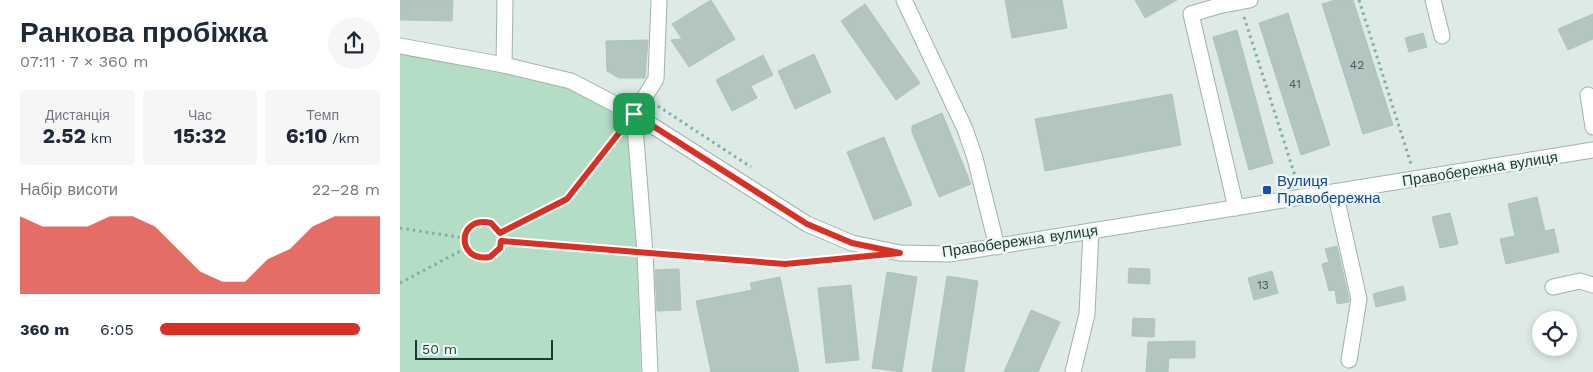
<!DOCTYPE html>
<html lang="uk">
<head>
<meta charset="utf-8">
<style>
  body { margin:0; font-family:"Work Sans",sans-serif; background:#f6f6f7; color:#1f2937; height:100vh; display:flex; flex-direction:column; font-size:19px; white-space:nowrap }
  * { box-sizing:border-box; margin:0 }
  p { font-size:16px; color:#747a83 }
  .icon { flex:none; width:28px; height:28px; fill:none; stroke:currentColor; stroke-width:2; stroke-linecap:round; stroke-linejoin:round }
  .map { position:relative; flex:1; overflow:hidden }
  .panel { display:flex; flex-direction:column; background:#fff; width:400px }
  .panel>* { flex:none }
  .controls { position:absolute; left:1132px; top:311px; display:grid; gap:10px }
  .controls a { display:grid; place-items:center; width:45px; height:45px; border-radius:50%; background:#fff; box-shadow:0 2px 8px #0003; font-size:25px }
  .scale { position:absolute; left:15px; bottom:12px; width:138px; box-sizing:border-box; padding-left:5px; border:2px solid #1d3a37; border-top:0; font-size:14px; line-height:18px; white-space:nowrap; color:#1d3a37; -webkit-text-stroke:4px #edf7f3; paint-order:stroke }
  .pin { position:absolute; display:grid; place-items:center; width:42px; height:42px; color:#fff; margin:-21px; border-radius:10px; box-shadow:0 2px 8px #0006 }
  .round { display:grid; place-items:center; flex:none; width:52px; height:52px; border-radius:26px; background:#f6f6f7 }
  .overview { display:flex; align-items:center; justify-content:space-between; height:85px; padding:0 20px }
  h1 { font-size:28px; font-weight:700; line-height:38px }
  .figures { display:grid; grid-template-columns:repeat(3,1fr); gap:8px; height:85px; padding:5px 20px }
  .figures div { display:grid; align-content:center; border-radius:5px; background:#f6f6f7; text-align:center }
  .figures b { font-size:21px; font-weight:700 }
  .figures small { font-size:14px; font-weight:400 }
  .figures p { font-size:14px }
  .chart { height:140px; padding:10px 20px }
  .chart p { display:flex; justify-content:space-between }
  .chart svg { width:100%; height:90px; margin-top:5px; fill:#d93025; opacity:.7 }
  ul { padding:0 20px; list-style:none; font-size:16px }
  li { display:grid; grid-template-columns:80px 60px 1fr; align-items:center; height:38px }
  li i { height:12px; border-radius:6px; background:#d93025 }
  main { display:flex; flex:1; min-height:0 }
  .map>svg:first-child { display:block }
  .green { fill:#b3dec5 }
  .building { fill:#b2c5c0; stroke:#afc4be }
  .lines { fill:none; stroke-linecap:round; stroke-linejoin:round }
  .minor-casing { stroke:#a0b2ae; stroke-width:17 }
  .path { stroke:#7ab0a8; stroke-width:3; stroke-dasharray:2.5 4; stroke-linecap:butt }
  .minor { stroke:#fff; stroke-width:15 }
  .route-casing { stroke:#fff; stroke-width:10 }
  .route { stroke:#d93025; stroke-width:6 }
  .transit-dot { fill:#1a4fb4; stroke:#edf7f3; stroke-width:2 }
  .labels { text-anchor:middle; stroke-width:5; stroke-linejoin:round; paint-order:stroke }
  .number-label { font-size:12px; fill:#425d59 }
  .street-label { font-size:15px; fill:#1d3a37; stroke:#edf7f3 }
  .transit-label { font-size:15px; fill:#164399; stroke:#edf7f3; text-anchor:start }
</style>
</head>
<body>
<main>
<section class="panel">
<div class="overview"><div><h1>Ранкова пробіжка</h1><p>07:11 · 7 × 360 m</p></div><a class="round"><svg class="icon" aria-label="share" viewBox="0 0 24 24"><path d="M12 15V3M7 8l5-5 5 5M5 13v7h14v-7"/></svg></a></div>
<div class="figures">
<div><p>Дистанція</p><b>2.52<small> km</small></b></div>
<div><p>Час</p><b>15:32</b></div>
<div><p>Темп</p><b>6:10<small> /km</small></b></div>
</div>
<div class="chart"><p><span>Набір висоти</span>22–28 m</p>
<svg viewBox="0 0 160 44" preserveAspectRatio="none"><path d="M0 44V6L10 11L20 11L30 11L40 6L50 6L60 11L70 22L80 33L90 38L100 38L110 27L120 22L130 11L140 6L150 6L160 6V44z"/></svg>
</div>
<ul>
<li><b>360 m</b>6:05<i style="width:91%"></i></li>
</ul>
</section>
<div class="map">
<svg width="1193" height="372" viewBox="0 0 1193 372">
  <rect width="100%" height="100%" fill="#ddeae6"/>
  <path class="green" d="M0,47L172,88L232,114L241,372H0Z"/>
  <g class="building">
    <path d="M0,0H53L52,21L0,20Z"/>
    <path d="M311,0L335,39L289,67L271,40L282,39L272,24Z"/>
    <path d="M605,0H662L667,28L612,38Z"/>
    <path d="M735,0H777L745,18Z"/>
    <path d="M935,0H953L993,125L963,134L922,4Z"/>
    <path d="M465,4L520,83L496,100L441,21Z"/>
    <path d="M888,13L930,145L901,155L859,23Z"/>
    <path d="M1193,14V39L1168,50L1158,29Z"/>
    <path d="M837,30L873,163L849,170L813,37Z"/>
    <path d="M1023,33L1027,47L1009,52L1005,38Z"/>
    <path d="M248,40L245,78H219L207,71L206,41Z"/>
    <path d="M414,54L431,92L395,109L378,71Z"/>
    <path d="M363,55L373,75L351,86L357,98L332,111L316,80Z"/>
    <path d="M772,94L781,145L645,171L635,119Z"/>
    <path d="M542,113L571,184L539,197L512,132V126Z"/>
    <path d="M484,137L512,205L474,220L447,152Z"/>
    <path d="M1137,197L1145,231L1154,229L1159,252L1106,264L1100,239L1115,236L1108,204Z"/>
    <path d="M1050,213L1058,244L1040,248L1032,217Z"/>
    <path d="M937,246L949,299V302L937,304L935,290L929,291L922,264L929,262L925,249Z"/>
    <path d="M729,268L750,269V284L728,283Z"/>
    <path d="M279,269L281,310L257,311L255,270Z"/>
    <path d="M872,271L878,293L854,300L848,278Z"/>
    <path d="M487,272L517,277L502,372L472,368Z"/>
    <path d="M547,276L578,281L564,372H532Z"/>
    <path d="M380,277L399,372H311L296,301L352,290L350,283Z"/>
    <path d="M451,285L459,360L426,363L418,288Z"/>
    <path d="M1003,286L1006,300L976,307L973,294Z"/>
    <path d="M631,310L660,322L638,372H604Z"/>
    <path d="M733,318L755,319L754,337L732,336Z"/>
    <path d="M795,341V358H769L768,372H746L748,342Z"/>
  </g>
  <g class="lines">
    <g class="minor-casing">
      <g id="minor">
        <path d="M504,0L565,129L575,158L597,247"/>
        <path d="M1033,0L1042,36"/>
        <path d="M0,46L104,65L171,81L234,114L407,224L452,243L500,253L549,254L1193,150"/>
        <path d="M104,65L105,0"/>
        <path d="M1188,95L1193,127"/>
        <path d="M935,192L959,299L949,360"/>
        <path d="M836,208L791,14L818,6L850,0"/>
        <path d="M1153,287L1180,281L1193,285"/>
        <path d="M250,372L245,253L234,114L256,79L259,0"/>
        <path d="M673,372L687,314L691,231"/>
      </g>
    </g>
    <g class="path">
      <path d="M959,0L1011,164"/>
      <path d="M844,17L897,182"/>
      <path d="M258,106L351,167"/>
      <circle cx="83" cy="240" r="18"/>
      <path d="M0,228L64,238"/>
      <path d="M100,233L167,199L219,133"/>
      <path d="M101,241L230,251"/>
      <path d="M262,254L385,264L445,258"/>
      <path d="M0,283L66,248"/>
    </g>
    <use href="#minor" class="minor"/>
  </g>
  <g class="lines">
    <g class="route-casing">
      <path id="route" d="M234,114L407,224L452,243L500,253L385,264L101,241L100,248L90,257C56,263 56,215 91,223L100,233L167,199Z"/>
    </g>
    <use href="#route" class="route"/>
  </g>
  <rect class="transit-dot" x="862" y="185" width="10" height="10" rx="2.5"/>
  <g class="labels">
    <g class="number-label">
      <text x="957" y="69">42</text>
      <text x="895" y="88">41</text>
      <text x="863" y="289">13</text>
    </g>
    <g class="street-label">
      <text transform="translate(1080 169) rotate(-9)" y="5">Правобережна вулиця</text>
      <text transform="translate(620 241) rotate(-8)" y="5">Правобережна вулиця</text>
    </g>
    <g class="transit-label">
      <text x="877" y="186">Вулиця<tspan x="877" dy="17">Правобережна</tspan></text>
    </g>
  </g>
</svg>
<div class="controls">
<a><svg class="icon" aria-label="locate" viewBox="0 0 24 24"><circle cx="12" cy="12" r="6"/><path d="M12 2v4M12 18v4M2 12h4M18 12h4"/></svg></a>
</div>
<div class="scale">50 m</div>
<div class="pin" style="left:234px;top:114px;background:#1e9e55"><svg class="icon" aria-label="arrive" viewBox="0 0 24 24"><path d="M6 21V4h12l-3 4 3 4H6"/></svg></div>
</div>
</main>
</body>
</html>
